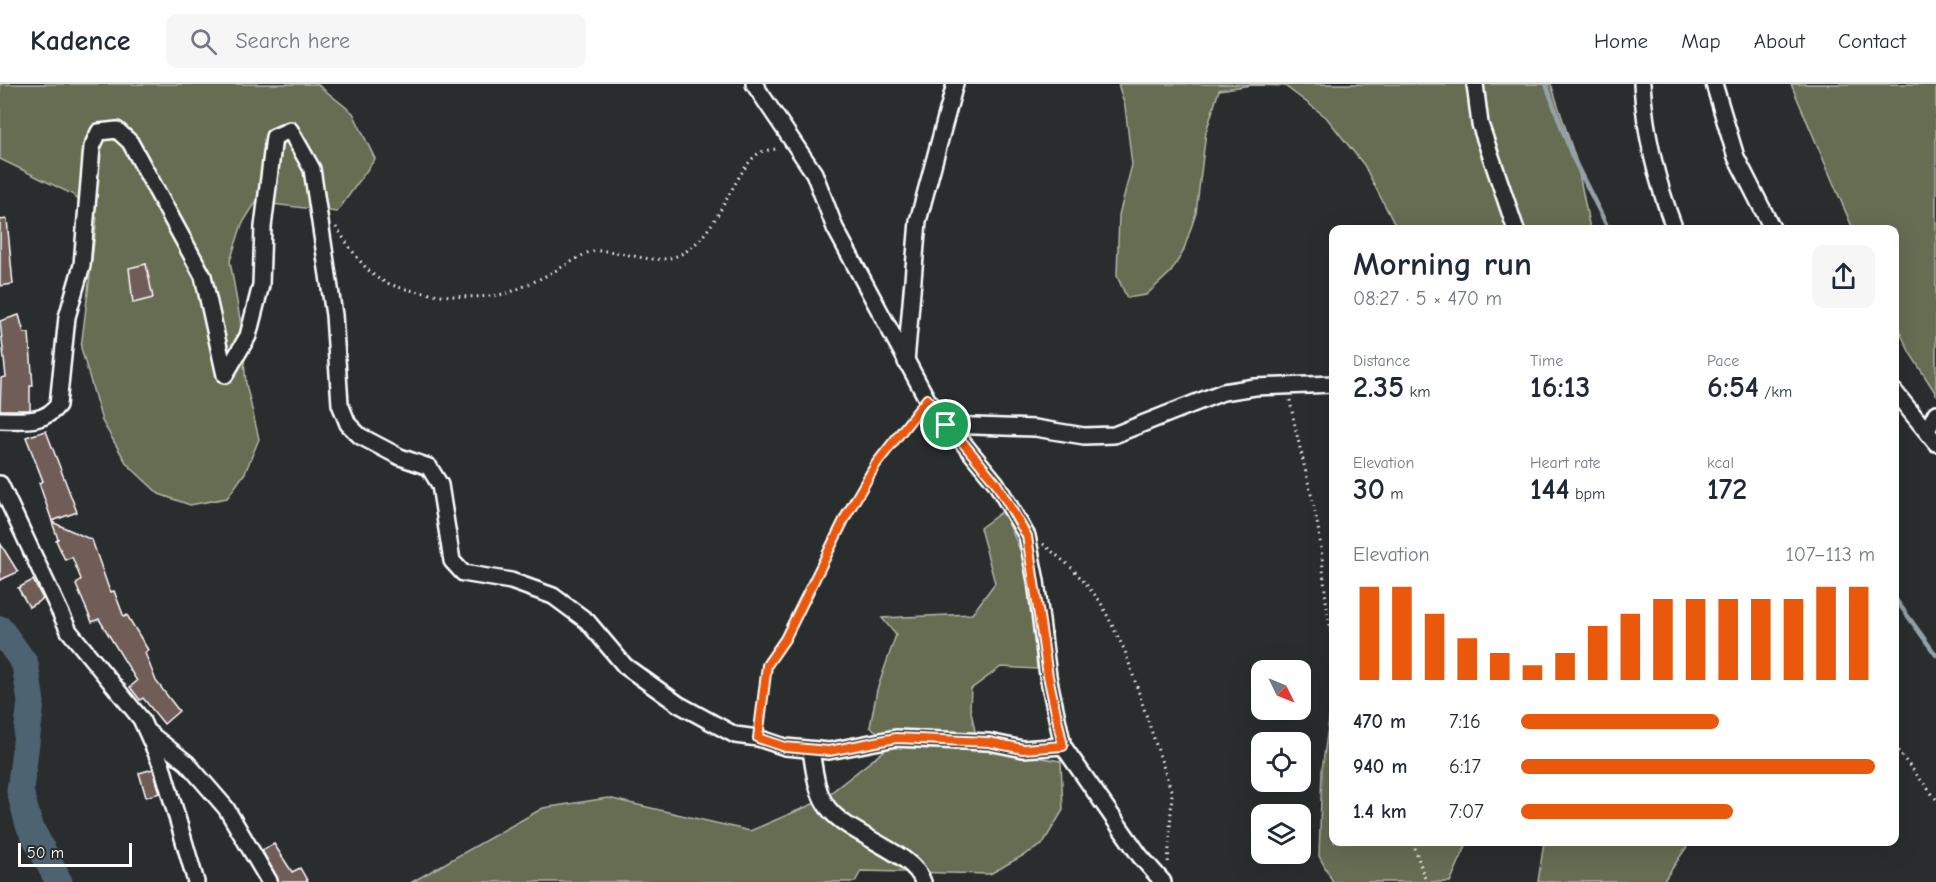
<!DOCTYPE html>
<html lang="en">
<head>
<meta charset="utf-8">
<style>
  body { margin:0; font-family:"Comic Neue",sans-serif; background:#f6f6f7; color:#1f2937; height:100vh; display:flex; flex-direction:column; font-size:22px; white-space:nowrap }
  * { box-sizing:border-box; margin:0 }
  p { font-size:20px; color:#747a83 }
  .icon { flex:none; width:33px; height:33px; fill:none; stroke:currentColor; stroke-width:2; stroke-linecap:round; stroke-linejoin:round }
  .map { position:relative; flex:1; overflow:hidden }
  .sheet { position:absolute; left:1329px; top:141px; width:570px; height:621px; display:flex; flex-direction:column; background:#fff; border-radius:12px; box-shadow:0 6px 24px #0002 }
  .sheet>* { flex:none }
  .needle { width:39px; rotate:133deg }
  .fabs { position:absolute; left:1251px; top:576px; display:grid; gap:12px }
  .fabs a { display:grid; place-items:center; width:60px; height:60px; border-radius:12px; background:#fff; box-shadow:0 6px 24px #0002; font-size:30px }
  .scale { position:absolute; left:18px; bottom:15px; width:114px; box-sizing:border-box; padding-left:6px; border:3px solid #fff; border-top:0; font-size:16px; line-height:21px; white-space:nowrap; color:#fff; -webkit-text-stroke:4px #2a2d2e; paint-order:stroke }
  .pin { position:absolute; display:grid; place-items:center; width:51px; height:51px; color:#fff; margin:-26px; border:3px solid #fff; border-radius:50%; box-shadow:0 2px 6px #0007 }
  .round { display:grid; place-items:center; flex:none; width:63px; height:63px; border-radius:12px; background:#f6f6f7 }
  .head { display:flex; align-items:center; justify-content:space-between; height:102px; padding:0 24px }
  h1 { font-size:33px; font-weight:700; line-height:45px }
  .figures { display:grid; grid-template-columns:repeat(3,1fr); gap:9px; height:102px; padding:6px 24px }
  .figures div { display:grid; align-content:center }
  .figures b { font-size:30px; font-weight:700 }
  .figures small { font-size:16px; font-weight:400 }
  .figures p { font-size:16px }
  .chart { height:168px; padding:12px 24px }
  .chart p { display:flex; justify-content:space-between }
  .chart svg { width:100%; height:108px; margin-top:6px; stroke:#ea580c; stroke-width:6 }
  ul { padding:0 24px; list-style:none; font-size:20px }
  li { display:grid; grid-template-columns:96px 72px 1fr; align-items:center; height:45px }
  li i { height:15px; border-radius:8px; background:#ea580c }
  header { display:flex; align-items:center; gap:36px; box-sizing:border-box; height:84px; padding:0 30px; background:#fff; border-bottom:2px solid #e0e1e3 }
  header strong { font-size:28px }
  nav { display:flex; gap:33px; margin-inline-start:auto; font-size:21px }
  .search { width:420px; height:54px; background:#f6f6f7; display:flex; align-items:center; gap:15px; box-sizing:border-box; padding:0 21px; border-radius:12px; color:#747a83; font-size:22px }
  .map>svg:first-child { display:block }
  .green { fill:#666d53; stroke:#b2b6a9; stroke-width:1.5 }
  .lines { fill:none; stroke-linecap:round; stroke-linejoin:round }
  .stream { stroke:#95a1aa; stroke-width:4.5 }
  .river { stroke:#4e6372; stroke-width:27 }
  .building { fill:#6f5d58; stroke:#fff; stroke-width:1.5 }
  .minor-casing { stroke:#fff; stroke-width:20 }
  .path { stroke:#fff; stroke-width:3; stroke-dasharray:1.5 4.5; stroke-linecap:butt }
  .minor { stroke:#2a2d2e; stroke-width:15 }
  .route-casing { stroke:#fff; stroke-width:12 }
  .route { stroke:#ea580c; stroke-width:8 }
</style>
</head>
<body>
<header>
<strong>Kadence</strong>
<div class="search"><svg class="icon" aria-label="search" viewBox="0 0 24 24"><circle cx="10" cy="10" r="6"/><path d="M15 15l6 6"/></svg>Search here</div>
<nav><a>Home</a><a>Map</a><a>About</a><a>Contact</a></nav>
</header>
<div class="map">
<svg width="1936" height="798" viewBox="0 0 1936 798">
  <rect width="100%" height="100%" fill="#2a2d2e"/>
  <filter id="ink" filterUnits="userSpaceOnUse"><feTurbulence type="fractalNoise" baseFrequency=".0167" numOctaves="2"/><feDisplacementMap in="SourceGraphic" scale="12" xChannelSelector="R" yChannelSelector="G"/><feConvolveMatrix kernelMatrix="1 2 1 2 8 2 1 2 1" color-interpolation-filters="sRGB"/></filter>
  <g filter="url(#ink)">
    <g class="green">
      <path d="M0,0H317L353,29L375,75L337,128L256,118L242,140L230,177L241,241L246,300L259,355L245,389L227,414L190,421L159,410L127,380L102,337L81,264L97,134L72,110L0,75Z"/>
      <path d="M1118,0H1551L1577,79L1590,145H1397L1364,81L1326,33L1285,2L1251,1L1219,6L1206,48L1196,129L1183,168L1171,188L1146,211L1127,214L1117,192L1119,131L1132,81L1125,22Z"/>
      <path d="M1791,0H1936V310L1910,269L1895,238L1894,146L1853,145Z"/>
      <path d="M1003,427L1027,482L1037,585L1001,583L971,605L970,623L976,652L928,647L882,651L870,643L877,606L896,551L882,534L972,530L995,499L980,444Z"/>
      <path d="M1333,608L1334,758H1468L1450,798H1333L1319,772L1322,686Z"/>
      <path d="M889,663L1002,668L1061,677L1063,726L1042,761L990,790L861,787L855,798H412L543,724L608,714L750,747L820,717Z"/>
      <path d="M1544,758H1690L1663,798H1538Z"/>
    </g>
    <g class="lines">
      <g class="stream">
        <path d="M1546,0L1572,72L1609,146"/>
        <path d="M1894,513L1936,571"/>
      </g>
      <path class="river" d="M0,545L25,580L31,618L20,707L29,741L59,798"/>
    </g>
    <g class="building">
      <path d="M7,135L13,200L0,202V136Z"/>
      <path d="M146,180L153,214L133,219L129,184Z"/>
      <path d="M19,231L24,249H29L33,302H30V326H0L1,294L6,293L0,237Z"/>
      <path d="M46,347L77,428L52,437L39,399L43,397L26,353Z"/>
      <path d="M52,438L92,456L110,508L114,507L124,533L127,531L148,566L145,569L156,597L179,627L164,640L143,614L140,616L130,603L137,597L99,535L92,538L76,501L81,495L72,473L65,476L56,456L58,455Z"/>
      <path d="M0,459L18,488L0,496Z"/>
      <path d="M33,496L43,515L29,523L18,504Z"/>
      <path d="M153,685L160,709L146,713L139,689Z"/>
      <path d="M274,760L292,788L300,784L308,798H279L262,766Z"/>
    </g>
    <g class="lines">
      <g class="minor-casing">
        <g id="minor">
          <path d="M754,0L814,89L835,144L927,315L996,399L1027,452L1036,497L1048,592L1063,662L1140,772L1163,798"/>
          <path d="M1475,0L1480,40L1516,146"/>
          <path d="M1642,0C1645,50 1657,99 1675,146"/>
          <path d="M1714,0L1736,73L1773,146"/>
          <path d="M906,278L918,137L955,0"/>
          <path d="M1894,307L1936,359"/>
          <path d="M0,336C22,336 44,340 58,321L67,233L82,181L92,63L99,48L117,46L130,58L203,192L225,291L248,252L261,201L263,143L274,53L290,46L312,85L334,231L340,320L348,340L360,352L400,373L429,383L440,401L452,477L463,489L511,497L553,512L587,537L625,582L678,620L735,651L758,654L785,663L829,667L896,654L989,658L1023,665L1063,662"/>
          <path d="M946,341L1035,344L1084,352L1114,351L1223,308L1255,303L1334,300"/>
          <path d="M1927,347L1936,329"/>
          <path d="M0,400L69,547L141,635L162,682L196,798"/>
          <path d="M149,649L187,679L226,724L269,797"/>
          <path d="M811,666C814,684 816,709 828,724C849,752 914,768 923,798"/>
        </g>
      </g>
      <g class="path">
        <path d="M336,143C348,160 361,183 379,195C405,211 485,219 513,207C530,200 546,192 562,183C571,179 581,171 590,168C623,161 654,189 688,166C721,143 737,80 761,68C766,66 774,65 779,65"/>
        <path d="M1290,316C1297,357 1309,397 1317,438C1325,478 1323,521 1334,561"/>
        <path d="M1043,460L1073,485L1100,517L1125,567L1172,709L1168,782"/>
        <path d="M759,641L767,581L785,555L847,432L876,380L917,327"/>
        <path d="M1894,662L1936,715"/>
        <path d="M1413,758L1426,798"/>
      </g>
      <use href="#minor" class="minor"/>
    </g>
  </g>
  <g class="lines" filter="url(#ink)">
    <g class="route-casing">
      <path id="route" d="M927,315L996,399L1027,452L1048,592L1063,662L1023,665L989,658L896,654L829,667L785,663L758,654L767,581L785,555L846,432L876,380Z"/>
    </g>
    <use href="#route" class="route"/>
  </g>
</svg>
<div class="fabs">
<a><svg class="needle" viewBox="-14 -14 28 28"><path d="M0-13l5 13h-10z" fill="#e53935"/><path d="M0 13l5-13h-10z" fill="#747a83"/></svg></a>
<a><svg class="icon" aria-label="locate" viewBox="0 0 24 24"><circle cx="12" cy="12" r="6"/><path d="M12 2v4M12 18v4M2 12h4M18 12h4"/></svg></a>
<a><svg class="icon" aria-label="layers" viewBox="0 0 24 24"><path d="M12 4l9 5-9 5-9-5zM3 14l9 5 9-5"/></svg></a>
</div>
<div class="scale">50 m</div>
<div class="pin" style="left:946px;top:341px;background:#1e9e55"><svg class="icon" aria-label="arrive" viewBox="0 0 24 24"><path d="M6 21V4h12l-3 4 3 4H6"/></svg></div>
<section class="sheet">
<div class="head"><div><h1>Morning run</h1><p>08:27 · 5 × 470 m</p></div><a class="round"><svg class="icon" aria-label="share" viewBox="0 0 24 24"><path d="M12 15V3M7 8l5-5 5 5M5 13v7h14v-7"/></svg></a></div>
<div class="figures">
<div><p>Distance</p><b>2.35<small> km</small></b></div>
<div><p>Time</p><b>16:13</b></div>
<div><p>Pace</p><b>6:54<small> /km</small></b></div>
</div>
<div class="figures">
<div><p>Elevation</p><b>30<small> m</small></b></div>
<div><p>Heart rate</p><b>144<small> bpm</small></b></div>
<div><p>kcal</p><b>172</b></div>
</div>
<div class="chart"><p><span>Elevation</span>107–113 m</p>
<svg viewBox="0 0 160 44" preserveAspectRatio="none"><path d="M5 44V6M15 44V6M25 44V17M35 44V27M45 44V33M55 44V38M65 44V33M75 44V22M85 44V17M95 44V11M105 44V11M115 44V11M125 44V11M135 44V11M145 44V6M155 44V6"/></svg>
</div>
<ul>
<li><b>470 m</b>7:16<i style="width:56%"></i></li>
<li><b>940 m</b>6:17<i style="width:100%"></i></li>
<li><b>1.4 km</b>7:07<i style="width:60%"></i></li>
</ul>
</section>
</div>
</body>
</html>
